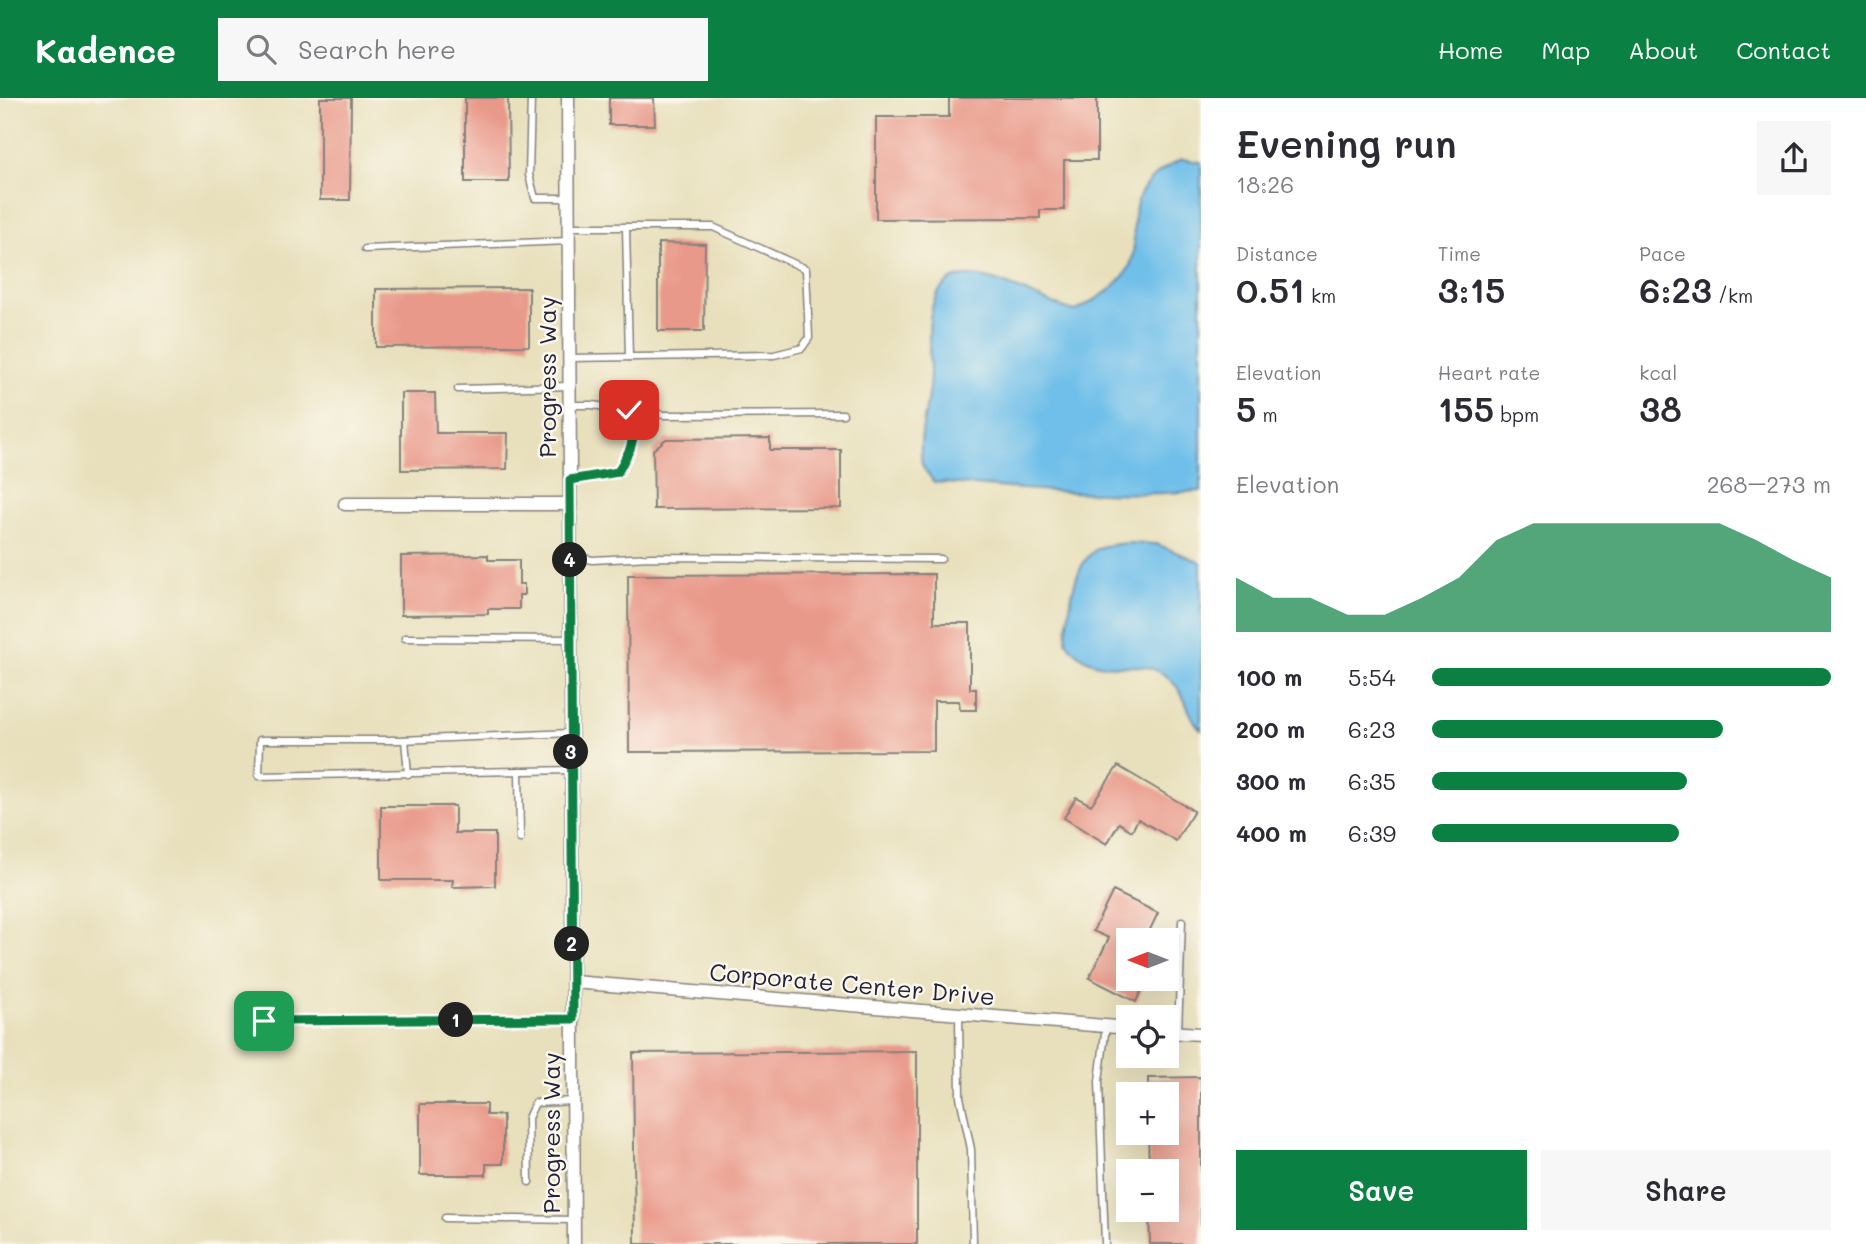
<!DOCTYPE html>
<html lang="en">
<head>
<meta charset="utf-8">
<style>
  body { margin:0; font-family:Mali,sans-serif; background:#f7f7f7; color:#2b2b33; height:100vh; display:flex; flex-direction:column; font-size:26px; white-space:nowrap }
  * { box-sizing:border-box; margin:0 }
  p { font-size:23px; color:#7c7c81 }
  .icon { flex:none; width:38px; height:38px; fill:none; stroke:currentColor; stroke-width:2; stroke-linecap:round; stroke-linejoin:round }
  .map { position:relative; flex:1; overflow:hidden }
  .panel { display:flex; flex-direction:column; background:#fff; width:665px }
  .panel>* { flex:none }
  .needle { width:46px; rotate:270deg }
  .fabs { position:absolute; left:1116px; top:830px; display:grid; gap:14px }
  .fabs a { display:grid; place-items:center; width:63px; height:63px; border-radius:0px; background:#fff; box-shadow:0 7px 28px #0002; font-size:35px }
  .pin { position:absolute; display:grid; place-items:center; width:60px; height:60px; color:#fff; margin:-30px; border-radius:14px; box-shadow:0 4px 10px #0006 }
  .km { position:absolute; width:35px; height:35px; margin:-18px; border-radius:50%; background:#222; color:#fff; font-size:19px; line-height:35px; text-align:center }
  .round { display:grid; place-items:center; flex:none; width:74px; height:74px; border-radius:0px; background:#f7f7f7 }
  .summary { display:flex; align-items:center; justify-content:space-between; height:119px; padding:0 35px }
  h1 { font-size:38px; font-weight:600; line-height:52px }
  .figures { display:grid; grid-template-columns:repeat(3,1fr); gap:10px; height:119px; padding:7px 35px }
  .figures div { display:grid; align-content:center }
  .figures b { font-size:35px; font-weight:600 }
  .figures small { font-size:19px; font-weight:400 }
  .figures p { font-size:19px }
  .chart { height:196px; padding:14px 35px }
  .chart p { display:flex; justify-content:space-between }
  .chart svg { width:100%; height:126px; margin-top:7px; fill:#0b8043; opacity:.7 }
  .cta { display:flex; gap:14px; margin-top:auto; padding:14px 35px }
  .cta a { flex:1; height:80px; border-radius:0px; background:#0b8043; color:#fff; font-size:28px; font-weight:600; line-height:80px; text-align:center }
  .cta a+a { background:#f7f7f7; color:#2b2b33 }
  ul { padding:0 35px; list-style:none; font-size:23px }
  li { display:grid; grid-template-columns:112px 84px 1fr; align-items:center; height:52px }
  li i { height:18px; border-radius:9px; background:#0b8043 }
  header { display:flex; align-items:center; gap:42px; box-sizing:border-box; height:98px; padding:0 35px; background:#0b8043; color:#fff }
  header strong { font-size:33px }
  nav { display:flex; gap:38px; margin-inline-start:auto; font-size:24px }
  .search { width:490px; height:63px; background:#f7f7f7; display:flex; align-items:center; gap:18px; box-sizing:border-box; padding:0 24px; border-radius:0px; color:#7c7c81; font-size:26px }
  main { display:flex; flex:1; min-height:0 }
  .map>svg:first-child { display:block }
  .water { fill:#6fbfea; stroke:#487092; stroke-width:2 }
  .building { fill:#e99989 }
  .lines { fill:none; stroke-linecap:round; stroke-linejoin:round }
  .service-casing { stroke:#85817c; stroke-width:9 }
  .minor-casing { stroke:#85817c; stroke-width:15 }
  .service { stroke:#fff; stroke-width:6 }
  .minor { stroke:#fff; stroke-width:12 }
  .route-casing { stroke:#fff; stroke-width:14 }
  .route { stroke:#0b8043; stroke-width:9 }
  .labels { text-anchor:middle; stroke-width:5; stroke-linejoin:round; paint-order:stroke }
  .street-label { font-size:24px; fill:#22223b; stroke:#fbf7ec }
</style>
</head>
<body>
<header>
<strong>Kadence</strong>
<div class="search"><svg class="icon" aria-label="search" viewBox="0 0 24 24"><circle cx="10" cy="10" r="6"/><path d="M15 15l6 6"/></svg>Search here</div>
<nav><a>Home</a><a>Map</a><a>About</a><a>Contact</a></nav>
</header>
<main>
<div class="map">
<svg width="1201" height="1146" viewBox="0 0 1201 1146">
  <rect width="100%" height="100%" fill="#fbf7ec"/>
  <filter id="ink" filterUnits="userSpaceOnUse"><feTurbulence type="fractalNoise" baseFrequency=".0143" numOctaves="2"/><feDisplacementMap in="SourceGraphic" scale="14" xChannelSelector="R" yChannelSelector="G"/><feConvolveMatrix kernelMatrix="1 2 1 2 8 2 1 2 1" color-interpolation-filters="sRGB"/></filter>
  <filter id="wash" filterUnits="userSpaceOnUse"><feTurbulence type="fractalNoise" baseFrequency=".00686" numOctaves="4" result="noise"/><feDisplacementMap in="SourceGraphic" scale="28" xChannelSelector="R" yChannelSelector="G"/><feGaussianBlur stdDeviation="1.57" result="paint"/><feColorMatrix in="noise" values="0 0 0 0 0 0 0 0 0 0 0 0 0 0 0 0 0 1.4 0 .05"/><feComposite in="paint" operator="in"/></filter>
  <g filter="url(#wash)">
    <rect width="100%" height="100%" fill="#e8e0bc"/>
    <g class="water">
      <path d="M1182,61L1201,64V393C1112,400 1024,391 934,384C930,378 924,373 922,366C917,336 930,305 930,275C930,252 925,216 938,195C940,191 949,182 953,181C986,167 1041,206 1076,213C1095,202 1114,192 1127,173C1134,163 1134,149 1134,137C1132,95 1146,79 1182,61Z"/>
      <path d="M1128,445L1156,446L1201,464V632C1186,617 1188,595 1166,578C1136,554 1098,587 1066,543C1069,516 1071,462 1101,449C1109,446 1120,446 1128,445Z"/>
    </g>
    <g id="blocks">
      <g class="building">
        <path d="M320,0H351L350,102H320Z"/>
        <path d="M465,0H508L509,84H465Z"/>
        <path d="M609,0H654L655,27H609Z"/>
        <path d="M949,0H1097V62H1064V112H1040V120L876,121V19H949Z"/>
        <path d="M658,145L705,146L704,233H658Z"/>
        <path d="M529,190V248L376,249V191Z"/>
        <path d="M401,295H435L436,335H508L507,371L401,372Z"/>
        <path d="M770,340V352H841V410L654,411L653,352L666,341Z"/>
        <path d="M488,457V462H519V486H524V497H519V511H488V516L401,517V458Z"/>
        <path d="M934,476V525H970V591H976V612H960L959,603H934V653L629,654L628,477Z"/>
        <path d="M1118,668L1194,713L1176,743L1138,721L1132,733L1119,725L1107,746L1064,720L1076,699L1091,707Z"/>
        <path d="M381,708H455V735H495V788L452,789L453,782H381Z"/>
        <path d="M1113,793L1158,815L1145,842H1129V880H1147L1136,904L1089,880L1109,840L1093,833Z"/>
        <path d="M917,953V1146H635L633,955Z"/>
        <path d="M1201,979V1146H1150L1149,1111H1167V1073H1149L1148,1034H1167V996H1148V980Z"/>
        <path d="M420,1006H486V1017H503V1066H486V1077H420Z"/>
      </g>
    </g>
  </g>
  <g filter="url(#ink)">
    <use href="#blocks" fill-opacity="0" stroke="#85817c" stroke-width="2"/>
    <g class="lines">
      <g class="service-casing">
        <g id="service">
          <path d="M531,0L529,77L535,100H569"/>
          <path d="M569,129H713L806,171L809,240L802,250L774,257L569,260"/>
          <path d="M626,129L629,259"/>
          <path d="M365,151L569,143"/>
          <path d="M458,291L569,288"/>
          <path d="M570,307H592L665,317L843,316"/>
          <path d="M570,382L619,374L630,351L640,314"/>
          <path d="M570,457L592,462L651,459L941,461"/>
          <path d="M405,540L571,541"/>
          <path d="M571,635L400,642H260L259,678L572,672"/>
          <path d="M405,642L408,676"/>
          <path d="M519,673L520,741"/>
          <path d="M959,916L960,999L971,1051L973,1146"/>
          <path d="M264,923L573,921"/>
          <path d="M1178,934L1182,823"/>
          <path d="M529,1084L528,1020L535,1005L573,1003"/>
          <path d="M445,1120L574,1122"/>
          <path d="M1105,1146L1099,983L1106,928"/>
        </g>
      </g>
      <g class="minor-casing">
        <g id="minor">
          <path d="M568,0L574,1146"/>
          <path d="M345,406H570"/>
          <path d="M573,884L1129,930"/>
          <path d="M1167,934L1201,936"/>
        </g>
      </g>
      <use href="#service" class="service"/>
      <use href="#minor" class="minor"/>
    </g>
  </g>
  <g class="lines" filter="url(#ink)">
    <g class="route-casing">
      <path id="route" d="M264,923L573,921L570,382L618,374L630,351L640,314L629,312"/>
    </g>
    <use href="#route" class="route"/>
  </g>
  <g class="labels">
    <g class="street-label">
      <text transform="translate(548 279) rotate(-90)" y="8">Progress Way</text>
      <text transform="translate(852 887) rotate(5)" y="8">Corporate Center Drive</text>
      <text transform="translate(552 1035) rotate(-90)" y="8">Progress Way</text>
    </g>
  </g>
</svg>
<div class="fabs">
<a><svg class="needle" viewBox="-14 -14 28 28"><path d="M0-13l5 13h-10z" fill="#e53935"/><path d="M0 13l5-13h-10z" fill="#7c7c81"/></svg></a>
<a><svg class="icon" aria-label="locate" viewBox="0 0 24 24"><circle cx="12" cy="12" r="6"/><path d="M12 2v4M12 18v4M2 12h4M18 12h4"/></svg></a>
<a>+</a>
<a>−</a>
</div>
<div class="pin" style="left:264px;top:923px;background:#1e9e55"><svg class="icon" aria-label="arrive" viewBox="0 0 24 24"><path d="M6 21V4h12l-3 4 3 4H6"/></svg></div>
<div class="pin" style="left:629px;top:312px;background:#d93025"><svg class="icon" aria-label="check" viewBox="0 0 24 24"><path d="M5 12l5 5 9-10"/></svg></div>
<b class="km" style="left:456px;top:922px">1</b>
<b class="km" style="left:572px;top:846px">2</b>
<b class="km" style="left:571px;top:654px">3</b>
<b class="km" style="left:570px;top:462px">4</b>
</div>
<section class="panel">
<div class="summary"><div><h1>Evening run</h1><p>18:26</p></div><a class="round"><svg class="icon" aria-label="share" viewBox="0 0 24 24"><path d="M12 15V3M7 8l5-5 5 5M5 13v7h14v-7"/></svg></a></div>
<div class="figures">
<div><p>Distance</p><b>0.51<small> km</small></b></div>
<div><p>Time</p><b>3:15</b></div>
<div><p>Pace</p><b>6:23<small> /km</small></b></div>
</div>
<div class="figures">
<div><p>Elevation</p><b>5<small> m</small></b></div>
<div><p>Heart rate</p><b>155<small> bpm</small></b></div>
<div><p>kcal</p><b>38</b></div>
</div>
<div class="chart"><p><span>Elevation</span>268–273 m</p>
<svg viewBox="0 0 160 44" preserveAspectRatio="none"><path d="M0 44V25L10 32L20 32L30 38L40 38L50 32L60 25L70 12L80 6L90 6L100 6L110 6L120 6L130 6L140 12L150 19L160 25V44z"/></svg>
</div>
<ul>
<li><b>100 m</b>5:54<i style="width:100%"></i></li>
<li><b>200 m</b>6:23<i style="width:73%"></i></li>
<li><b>300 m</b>6:35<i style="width:64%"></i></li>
<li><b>400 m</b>6:39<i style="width:62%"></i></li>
</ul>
<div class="cta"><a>Save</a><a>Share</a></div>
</section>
</main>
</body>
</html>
